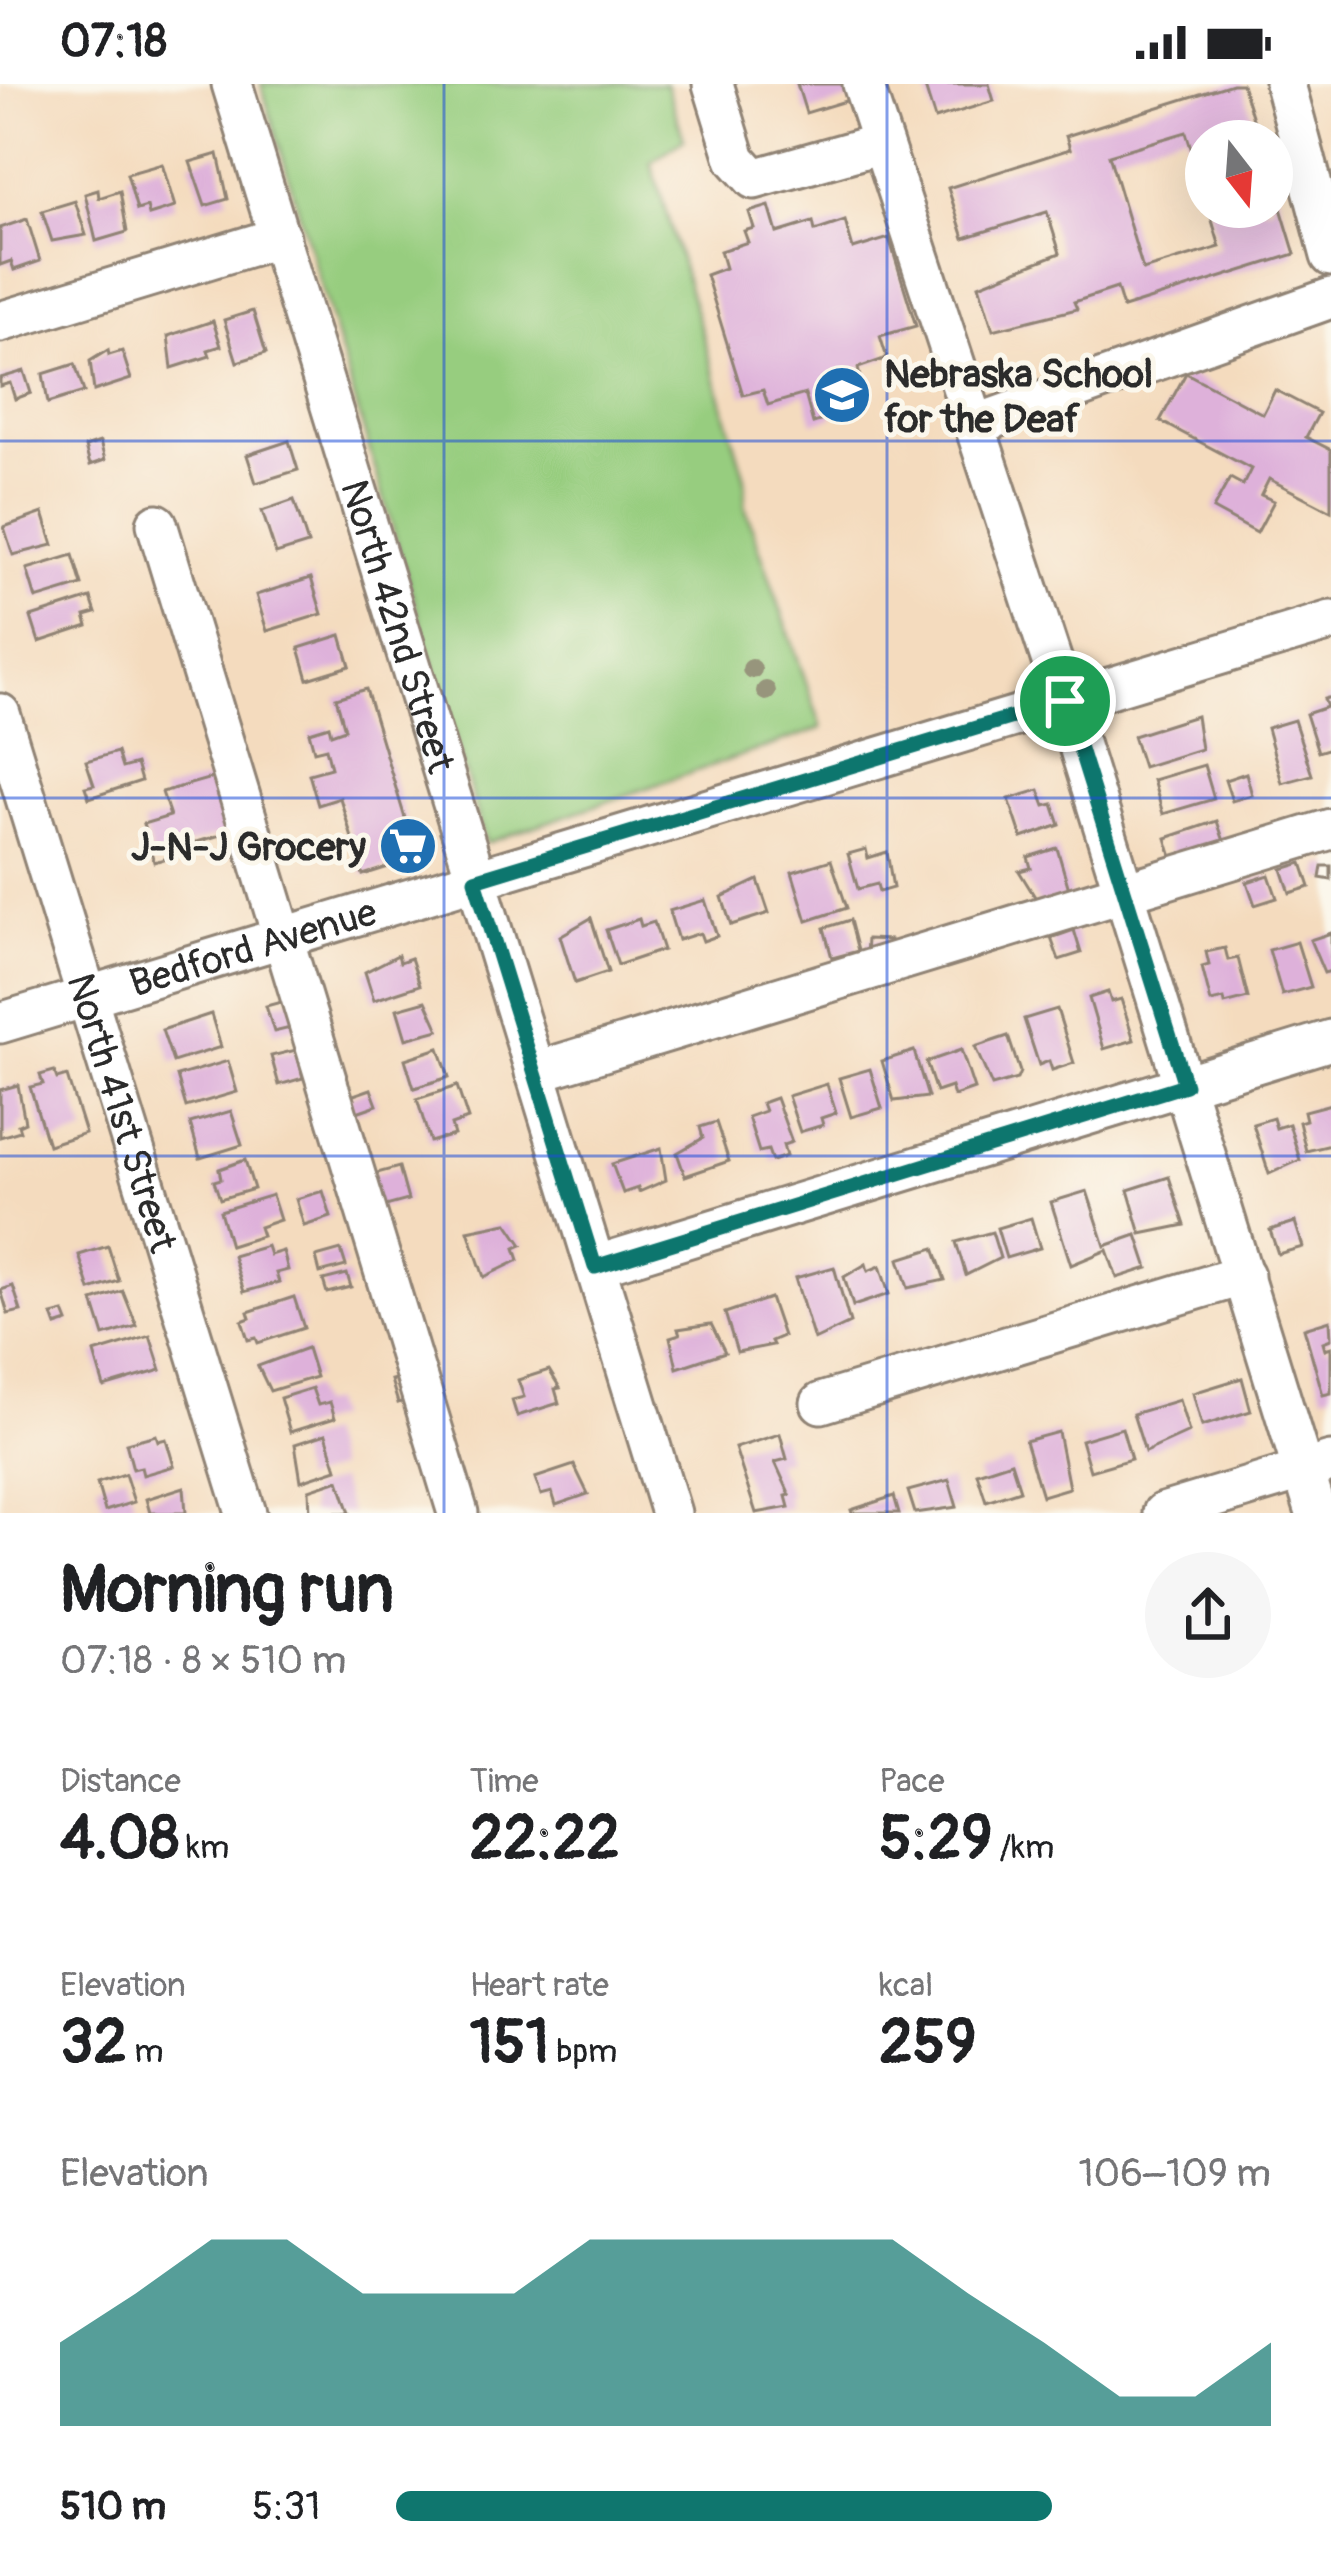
<!DOCTYPE html>
<html lang="en">
<head>
<meta charset="utf-8">
<style>
  body { margin:0; font-family:Pangolin,sans-serif; background:#f6f6f6; color:#202124; height:100vh; display:flex; flex-direction:column; font-size:45px; white-space:nowrap }
  * { box-sizing:border-box; margin:0 }
  p { font-size:39px; color:#757577 }
  .icon { flex:none; width:66px; height:66px; fill:none; stroke:currentColor; stroke-width:2; stroke-linecap:round; stroke-linejoin:round }
  .map { position:relative; height:1429px; overflow:hidden }
  .panel { display:flex; flex-direction:column; background:#fff; flex:1 }
  .panel>* { flex:none }
  .needle { width:78px; rotate:163deg }
  .tools { position:absolute; left:1185px; top:36px; display:grid; gap:24px }
  .tools a { display:grid; place-items:center; width:108px; height:108px; border-radius:50%; background:#fff; box-shadow:0 12px 48px #0002; font-size:60px }
  .pin { position:absolute; display:grid; place-items:center; width:102px; height:102px; color:#fff; margin:-51px; border:6px solid #fff; border-radius:50%; box-shadow:0 3px 12px #0007 }
  .round { display:grid; place-items:center; flex:none; width:126px; height:126px; border-radius:63px; background:#f6f6f6 }
  .headline { display:flex; align-items:center; justify-content:space-between; height:204px; padding:0 60px }
  h1 { font-size:66px; font-weight:800; line-height:90px }
  .figures { display:grid; grid-template-columns:repeat(3,1fr); gap:18px; height:204px; padding:12px 60px }
  .figures div { display:grid; align-content:center }
  .figures b { font-size:60px; font-weight:800 }
  .figures small { font-size:33px; font-weight:400 }
  .figures p { font-size:33px }
  .chart { height:336px; padding:24px 60px }
  .chart p { display:flex; justify-content:space-between }
  .chart svg { width:100%; height:216px; margin-top:12px; fill:#0f766e; opacity:.7 }
  ul { padding:0 60px; list-style:none; font-size:39px }
  li { display:grid; grid-template-columns:192px 144px 1fr; align-items:center; height:90px }
  li i { height:30px; border-radius:15px; background:#0f766e }
  .status { display:flex; justify-content:space-between; align-items:center; height:84px; padding:0 60px; background:#fff; direction:ltr }
  .status svg { height:33px; fill:currentColor }
  .map>svg:first-child { display:block }
  .green { fill:#97cd7f; stroke:#617c55; stroke-width:3 }
  .building { fill:#deb1da }
  .lines { fill:none; stroke-linecap:round; stroke-linejoin:round }
  .minor-casing { stroke:#908374; stroke-width:45 }
  .minor { stroke:#fff; stroke-width:39 }
  .tree { fill:#97957b }
  .route-casing { stroke:#fff; stroke-width:24 }
  .route { stroke:#0f766e; stroke-width:15 }
  .grid { fill:none; stroke:#1d4ed8; stroke-width:3; stroke-opacity:0.55 }
  .labels { text-anchor:middle; stroke-width:10; stroke-linejoin:round; paint-order:stroke }
  .poi-label { font-size:39px; font-weight:bold; fill:#2b2b2b; stroke:#fbf7ec; text-anchor:start }
  .street-label { font-size:39px; fill:#2b2b2b; stroke:#fbf7ec }
</style>
</head>
<body>
<div class="status"><b>07:18</b><svg viewBox="0 0 49 12"><path d="M0 12V9h3v3zM5 12V6h3v6zM10 12V3h3v9zM15 12V0h3v12zM26 1h20v11H26zM47 4h2v5h-2z"/></svg></div>
<div class="map">
<svg width="1331" height="1429" viewBox="0 0 1331 1429">
  <rect width="100%" height="100%" fill="#fbf7ec"/>
  <filter id="ink" filterUnits="userSpaceOnUse"><feTurbulence type="fractalNoise" baseFrequency=".00833" numOctaves="2"/><feDisplacementMap in="SourceGraphic" scale="24" xChannelSelector="R" yChannelSelector="G"/><feConvolveMatrix kernelMatrix="1 2 1 2 8 2 1 2 1" color-interpolation-filters="sRGB"/></filter>
  <filter id="wash" filterUnits="userSpaceOnUse"><feTurbulence type="fractalNoise" baseFrequency=".004" numOctaves="4" result="noise"/><feDisplacementMap in="SourceGraphic" scale="48" xChannelSelector="R" yChannelSelector="G"/><feGaussianBlur stdDeviation="2.7" result="paint"/><feColorMatrix in="noise" values="0 0 0 0 0 0 0 0 0 0 0 0 0 0 0 0 0 1.4 0 .05"/><feComposite in="paint" operator="in"/></filter>
  <g filter="url(#wash)">
    <rect width="100%" height="100%" fill="#f4dbbe"/>
    <path class="green" d="M261,0H666L684,55L651,78L745,394V423L822,644L486,759Z"/>
    <g id="blocks">
      <g class="building">
        <path d="M797,0H847L852,15L806,29Z"/>
        <path d="M924,0H989L994,17L935,35Z"/>
        <path d="M1232,0H1242L1260,57H1206V112L1186,48L1109,71L1143,186L1220,163L1208,123H1272L1273,98L1295,170L1123,224L1117,204L1074,218L1077,225L993,246L979,201L1060,169L1047,128L964,154L948,104L1070,65L1066,52Z"/>
        <path d="M218,70L228,115L205,122L190,78Z"/>
        <path d="M162,80L175,123L149,131L147,123L137,126L127,90Z"/>
        <path d="M98,106L99,114L120,107L127,148L96,157L85,110Z"/>
        <path d="M75,117L86,151L52,157L42,127Z"/>
        <path d="M769,122L777,149L813,138L815,147L845,137L853,165L889,154L916,242L880,252L887,274L858,284L860,293L824,304L833,333L813,339L805,310L768,321L763,306L743,311L706,191L725,184L720,167L748,158L744,147L754,144L749,128Z"/>
        <path d="M27,135L40,177L14,186L11,177L0,181V144Z"/>
        <path d="M253,227L266,269L237,278L224,236Z"/>
        <path d="M213,237L221,262L208,266L210,272L172,284L168,252Z"/>
        <path d="M108,266L109,271L122,267L131,295L94,307L90,277Z"/>
        <path d="M75,280L84,308L48,319L43,290Z"/>
        <path d="M24,287L31,309L15,315L10,299L0,302V294Z"/>
        <path d="M1186,289L1263,330L1275,306L1319,329L1306,353L1331,366V427L1269,395L1261,411L1274,417L1257,449L1213,425L1230,394L1243,401L1251,385L1160,337Z"/>
        <path d="M289,357L298,386L256,399L247,371Z"/>
        <path d="M100,358L105,376L90,381L85,363Z"/>
        <path d="M294,416L308,460L276,470L262,427Z"/>
        <path d="M43,429L53,461L13,471L4,443Z"/>
        <path d="M73,471L82,501L36,515L27,485Z"/>
        <path d="M311,494L322,530L267,547L256,511Z"/>
        <path d="M91,514L96,529L85,532L88,542L39,558L31,533Z"/>
        <path d="M341,551L350,582L308,595L299,564Z"/>
        <path d="M366,605L417,774L363,791L340,714L318,721L309,690L331,684L326,664L314,667L309,648L329,642L331,650L345,645L336,614Z"/>
        <path d="M1331,613V664L1318,668L1306,630L1327,623L1324,615Z"/>
        <path d="M1196,632L1201,665L1143,683L1133,652Z"/>
        <path d="M1294,636L1312,691L1282,699L1267,644Z"/>
        <path d="M117,668L122,684L136,680L141,697L89,714L85,703L94,701L86,677Z"/>
        <path d="M1204,681L1214,715L1163,730L1153,696Z"/>
        <path d="M1246,689L1252,711L1232,717L1225,696Z"/>
        <path d="M218,692L234,747L180,763L182,770L154,778L143,740L170,732L162,708Z"/>
        <path d="M1039,706L1045,722L1053,720L1060,741L1022,754L1009,715Z"/>
        <path d="M1217,737L1227,766L1175,783L1166,754Z"/>
        <path d="M1057,764L1071,812L1040,821L1019,787L1031,784L1028,773Z"/>
        <path d="M866,765L868,774L887,768L893,804L879,808L877,800L858,805L848,770Z"/>
        <path d="M831,776L847,824L807,837L792,788Z"/>
        <path d="M1302,779L1310,803L1290,809L1282,785Z"/>
        <path d="M1322,782H1331V796L1320,794Z"/>
        <path d="M1269,791L1277,814L1255,821L1247,798Z"/>
        <path d="M758,796L769,829L731,841L722,813Z"/>
        <path d="M705,816L717,852L703,857L700,849L678,856L669,827Z"/>
        <path d="M591,834L608,888L575,899L560,852Z"/>
        <path d="M639,835L641,842L654,838L663,866L618,881L606,846Z"/>
        <path d="M850,836L858,867L832,874L824,844Z"/>
        <path d="M1074,846L1081,869L1059,876L1051,854Z"/>
        <path d="M1331,849V887L1324,889L1310,856Z"/>
        <path d="M867,855L890,856V873L866,872Z"/>
        <path d="M1297,858L1311,903L1282,911L1269,866Z"/>
        <path d="M1225,864L1228,876L1238,874L1248,914L1225,920L1224,915L1211,918L1202,883L1209,881L1206,868Z"/>
        <path d="M398,871L400,878L411,874L420,901L374,916L365,888Z"/>
        <path d="M1108,908L1111,918L1121,915L1134,956L1104,965L1089,914Z"/>
        <path d="M292,915L299,942L274,948L266,922Z"/>
        <path d="M426,917L439,946L406,955L397,925Z"/>
        <path d="M1057,925L1074,979L1052,986L1049,977L1039,981L1024,935Z"/>
        <path d="M211,930L221,963L173,978L162,946Z"/>
        <path d="M1008,952L1020,988L1017,995L992,1002L975,963Z"/>
        <path d="M439,964L449,993L414,1004L405,975Z"/>
        <path d="M296,966L303,994L279,1001L271,972Z"/>
        <path d="M961,966L974,1005L954,1012L951,1003L936,1008L926,978Z"/>
        <path d="M914,967L928,1013L894,1017L882,977Z"/>
        <path d="M228,977L237,1008L186,1023L177,992Z"/>
        <path d="M870,985L882,1024L851,1033L839,994Z"/>
        <path d="M54,987L57,995L67,992L85,1049L48,1061L30,1003L43,1000L40,991Z"/>
        <path d="M827,1000L836,1029L821,1034L823,1041L800,1048L788,1012Z"/>
        <path d="M18,1001L25,1038L18,1041L20,1047L0,1053V1006Z"/>
        <path d="M457,1002L468,1035L451,1041L454,1051L430,1058L417,1015Z"/>
        <path d="M371,1005L377,1021L354,1029L348,1013Z"/>
        <path d="M776,1014L792,1058L783,1061L786,1072L772,1077L768,1066L759,1068L748,1033L765,1027L762,1019Z"/>
        <path d="M1331,1020V1061L1306,1067L1299,1038L1306,1036L1304,1027Z"/>
        <path d="M231,1027L242,1061L200,1074L190,1039Z"/>
        <path d="M1273,1034L1276,1044L1289,1040L1300,1076L1269,1090L1253,1040Z"/>
        <path d="M716,1038L729,1077L685,1092L677,1069L703,1054L700,1043Z"/>
        <path d="M661,1064L666,1096L639,1108L638,1104L623,1109L612,1080Z"/>
        <path d="M245,1076L254,1105L220,1115L214,1097L221,1095L219,1085Z"/>
        <path d="M399,1083L408,1116L375,1125L366,1092Z"/>
        <path d="M1169,1093L1185,1141L1141,1150L1128,1106Z"/>
        <path d="M323,1107L331,1133L304,1142L296,1115Z"/>
        <path d="M1087,1107L1105,1162L1137,1151L1148,1184L1117,1194L1107,1166L1071,1181L1051,1118Z"/>
        <path d="M272,1111L280,1136L259,1143L262,1152L230,1162L220,1127Z"/>
        <path d="M1031,1134L1040,1164L1006,1174L997,1144Z"/>
        <path d="M1295,1138L1303,1163L1278,1170L1270,1146Z"/>
        <path d="M507,1139L522,1161L515,1164L519,1176L484,1193L468,1147Z"/>
        <path d="M992,1148L1000,1174L966,1191L956,1158Z"/>
        <path d="M108,1162L119,1197L90,1206L79,1171Z"/>
        <path d="M267,1162L270,1171L283,1167L288,1186L276,1189L279,1198L244,1208L233,1172Z"/>
        <path d="M934,1164L945,1196L908,1204L899,1175Z"/>
        <path d="M341,1166L346,1182L320,1189L316,1173Z"/>
        <path d="M866,1180L868,1187L880,1182L889,1210L853,1222L844,1193Z"/>
        <path d="M834,1183L850,1239L814,1256L795,1194Z"/>
        <path d="M347,1190L351,1203L327,1209L323,1196Z"/>
        <path d="M13,1202L21,1227L8,1230L1,1206Z"/>
        <path d="M123,1207L137,1242L104,1252L93,1217Z"/>
        <path d="M294,1213L304,1244L258,1259L256,1254L248,1256L242,1237L250,1234L248,1228Z"/>
        <path d="M770,1214L783,1252L771,1257L773,1261L737,1268L725,1229Z"/>
        <path d="M64,1228L68,1238L56,1242L52,1231Z"/>
        <path d="M1330,1236L1331,1255L1323,1258L1325,1265L1331,1263V1309L1323,1311L1304,1244Z"/>
        <path d="M711,1240L725,1268L677,1284L670,1253L680,1250L678,1245Z"/>
        <path d="M150,1252L161,1286L104,1303L94,1269Z"/>
        <path d="M307,1264L316,1293L270,1307L258,1282Z"/>
        <path d="M549,1286L560,1304L555,1305L559,1319L517,1332L512,1316L524,1313L518,1296Z"/>
        <path d="M406,1292L413,1314L398,1319L391,1296Z"/>
        <path d="M1242,1294L1251,1327L1202,1342L1193,1309Z"/>
        <path d="M312,1304L318,1321L330,1318L335,1334L290,1348L280,1314Z"/>
        <path d="M1179,1316L1189,1348L1145,1368L1133,1330Z"/>
        <path d="M1122,1344L1131,1375L1090,1387L1081,1356Z"/>
        <path d="M1058,1348L1069,1404L1042,1412L1025,1357Z"/>
        <path d="M326,1350L337,1385L301,1397L295,1360Z"/>
        <path d="M780,1350L787,1375L775,1378L790,1411L786,1412L789,1423L756,1429L735,1364Z"/>
        <path d="M156,1351L158,1357L166,1355L174,1382L143,1391L141,1383L133,1385L126,1359Z"/>
        <path d="M1011,1378L1020,1406L986,1417L977,1389Z"/>
        <path d="M574,1381L588,1410L556,1421L552,1408L541,1411L535,1394Z"/>
        <path d="M125,1390L134,1418L105,1427L97,1399Z"/>
        <path d="M339,1396L350,1429H310L309,1406Z"/>
        <path d="M949,1396L957,1423L915,1429L908,1407Z"/>
        <path d="M184,1403L186,1429H150L146,1415Z"/>
        <path d="M894,1412L899,1429H852L851,1426Z"/>
      </g>
    </g>
  </g>
  <g filter="url(#ink)">
    <use href="#blocks" fill-opacity="0" stroke="#908374" stroke-width="3"/>
    <g class="lines">
      <g class="minor-casing">
        <g id="minor">
          <path id="s1" d="M232,0L671,1429"/>
          <path d="M713,0L736,75L754,95L882,59"/>
          <path d="M863,0L1065,617L1316,1429"/>
          <path d="M1285,0L1331,172"/>
          <path d="M0,238L280,153"/>
          <path d="M975,341L1331,214"/>
          <path d="M157,440L458,1429"/>
          <path id="s2" d="M0,630L246,1429"/>
          <path id="s3" d="M0,939L1331,537"/>
          <path d="M535,988L1331,745"/>
          <path d="M595,1182L1331,956"/>
          <path d="M821,1319L1244,1191"/>
          <path d="M1163,1429L1331,1378"/>
        </g>
      </g>
      <use href="#minor" class="minor"/>
    </g>
    <g class="tree">
      <circle cx="752" cy="585" r="10"/>
      <circle cx="766" cy="607" r="10"/>
    </g>
  </g>
  <g class="lines" filter="url(#ink)">
    <g class="route-casing">
      <path id="route" d="M1065,617L1185,1001L595,1183L475,796Z"/>
    </g>
    <use href="#route" class="route"/>
  </g>
  <path class="grid" d="M444,0V1429M887,0V1429M0,357H1331M0,714H1331M0,1072H1331"/>
  <defs>
    <g id="school-disc" transform="scale(3)"><circle r="9.5" fill="#1f6fb2" stroke="#fbf7ec"/><path d="M0-5L7-2L0 1L-7-2ZM-4 1L0 2.5L4 1V4Q0 6-4 4Z" fill="#fff"/></g>
    <g id="supermarket-disc" transform="scale(3)"><circle r="9.5" fill="#1f6fb2" stroke="#fbf7ec"/><path d="M-6-5.5h2.5l.6 2H6L4.5 2H-2.5L-4.4-4H-6ZM-1.5 3.2a1.3 1.3 0 1 0 .1 0ZM3 3.2a1.3 1.3 0 1 0 .1 0Z" fill="#fff"/></g>
  </defs>
  <g fill-rule="evenodd">
    <use href="#school-disc" x="842" y="311"/>
    <use href="#supermarket-disc" x="408" y="762"/>
  </g>
  <g class="labels">
    <g class="poi-label">
      <text x="884" y="303">Nebraska School<tspan x="884" dy="45">for the Deaf</tspan></text>
      <text x="366" y="776" text-anchor="end">J-N-J Grocery</text>
    </g>
    <g class="street-label">
      <text dy="14" stroke="none"><textPath href="#s1" startOffset="567">North 42nd Street</textPath></text>
      <text dy="14" stroke="none"><textPath href="#s3" startOffset="264">Bedford Avenue</textPath></text>
      <text dy="14" stroke="none"><textPath href="#s2" startOffset="417">North 41st Street</textPath></text>
    </g>
  </g>
</svg>
<div class="tools">
<a><svg class="needle" viewBox="-14 -14 28 28"><path d="M0-13l5 13h-10z" fill="#e53935"/><path d="M0 13l5-13h-10z" fill="#757577"/></svg></a>
</div>
<div class="pin" style="left:1065px;top:617px;background:#1e9e55"><svg class="icon" aria-label="arrive" viewBox="0 0 24 24"><path d="M6 21V4h12l-3 4 3 4H6"/></svg></div>
</div>
<section class="panel">
<div class="headline"><div><h1>Morning run</h1><p>07:18 · 8 × 510 m</p></div><a class="round"><svg class="icon" aria-label="share" viewBox="0 0 24 24"><path d="M12 15V3M7 8l5-5 5 5M5 13v7h14v-7"/></svg></a></div>
<div class="figures">
<div><p>Distance</p><b>4.08<small> km</small></b></div>
<div><p>Time</p><b>22:22</b></div>
<div><p>Pace</p><b>5:29<small> /km</small></b></div>
</div>
<div class="figures">
<div><p>Elevation</p><b>32<small> m</small></b></div>
<div><p>Heart rate</p><b>151<small> bpm</small></b></div>
<div><p>kcal</p><b>259</b></div>
</div>
<div class="chart"><p><span>Elevation</span>106–109 m</p>
<svg viewBox="0 0 160 44" preserveAspectRatio="none"><path d="M0 44V27L10 17L20 6L30 6L40 17L50 17L60 17L70 6L80 6L90 6L100 6L110 6L120 17L130 27L140 38L150 38L160 27V44z"/></svg>
</div>
<ul>
<li><b>510 m</b>5:31<i style="width:75%"></i></li>
</ul>
</section>
</body>
</html>
